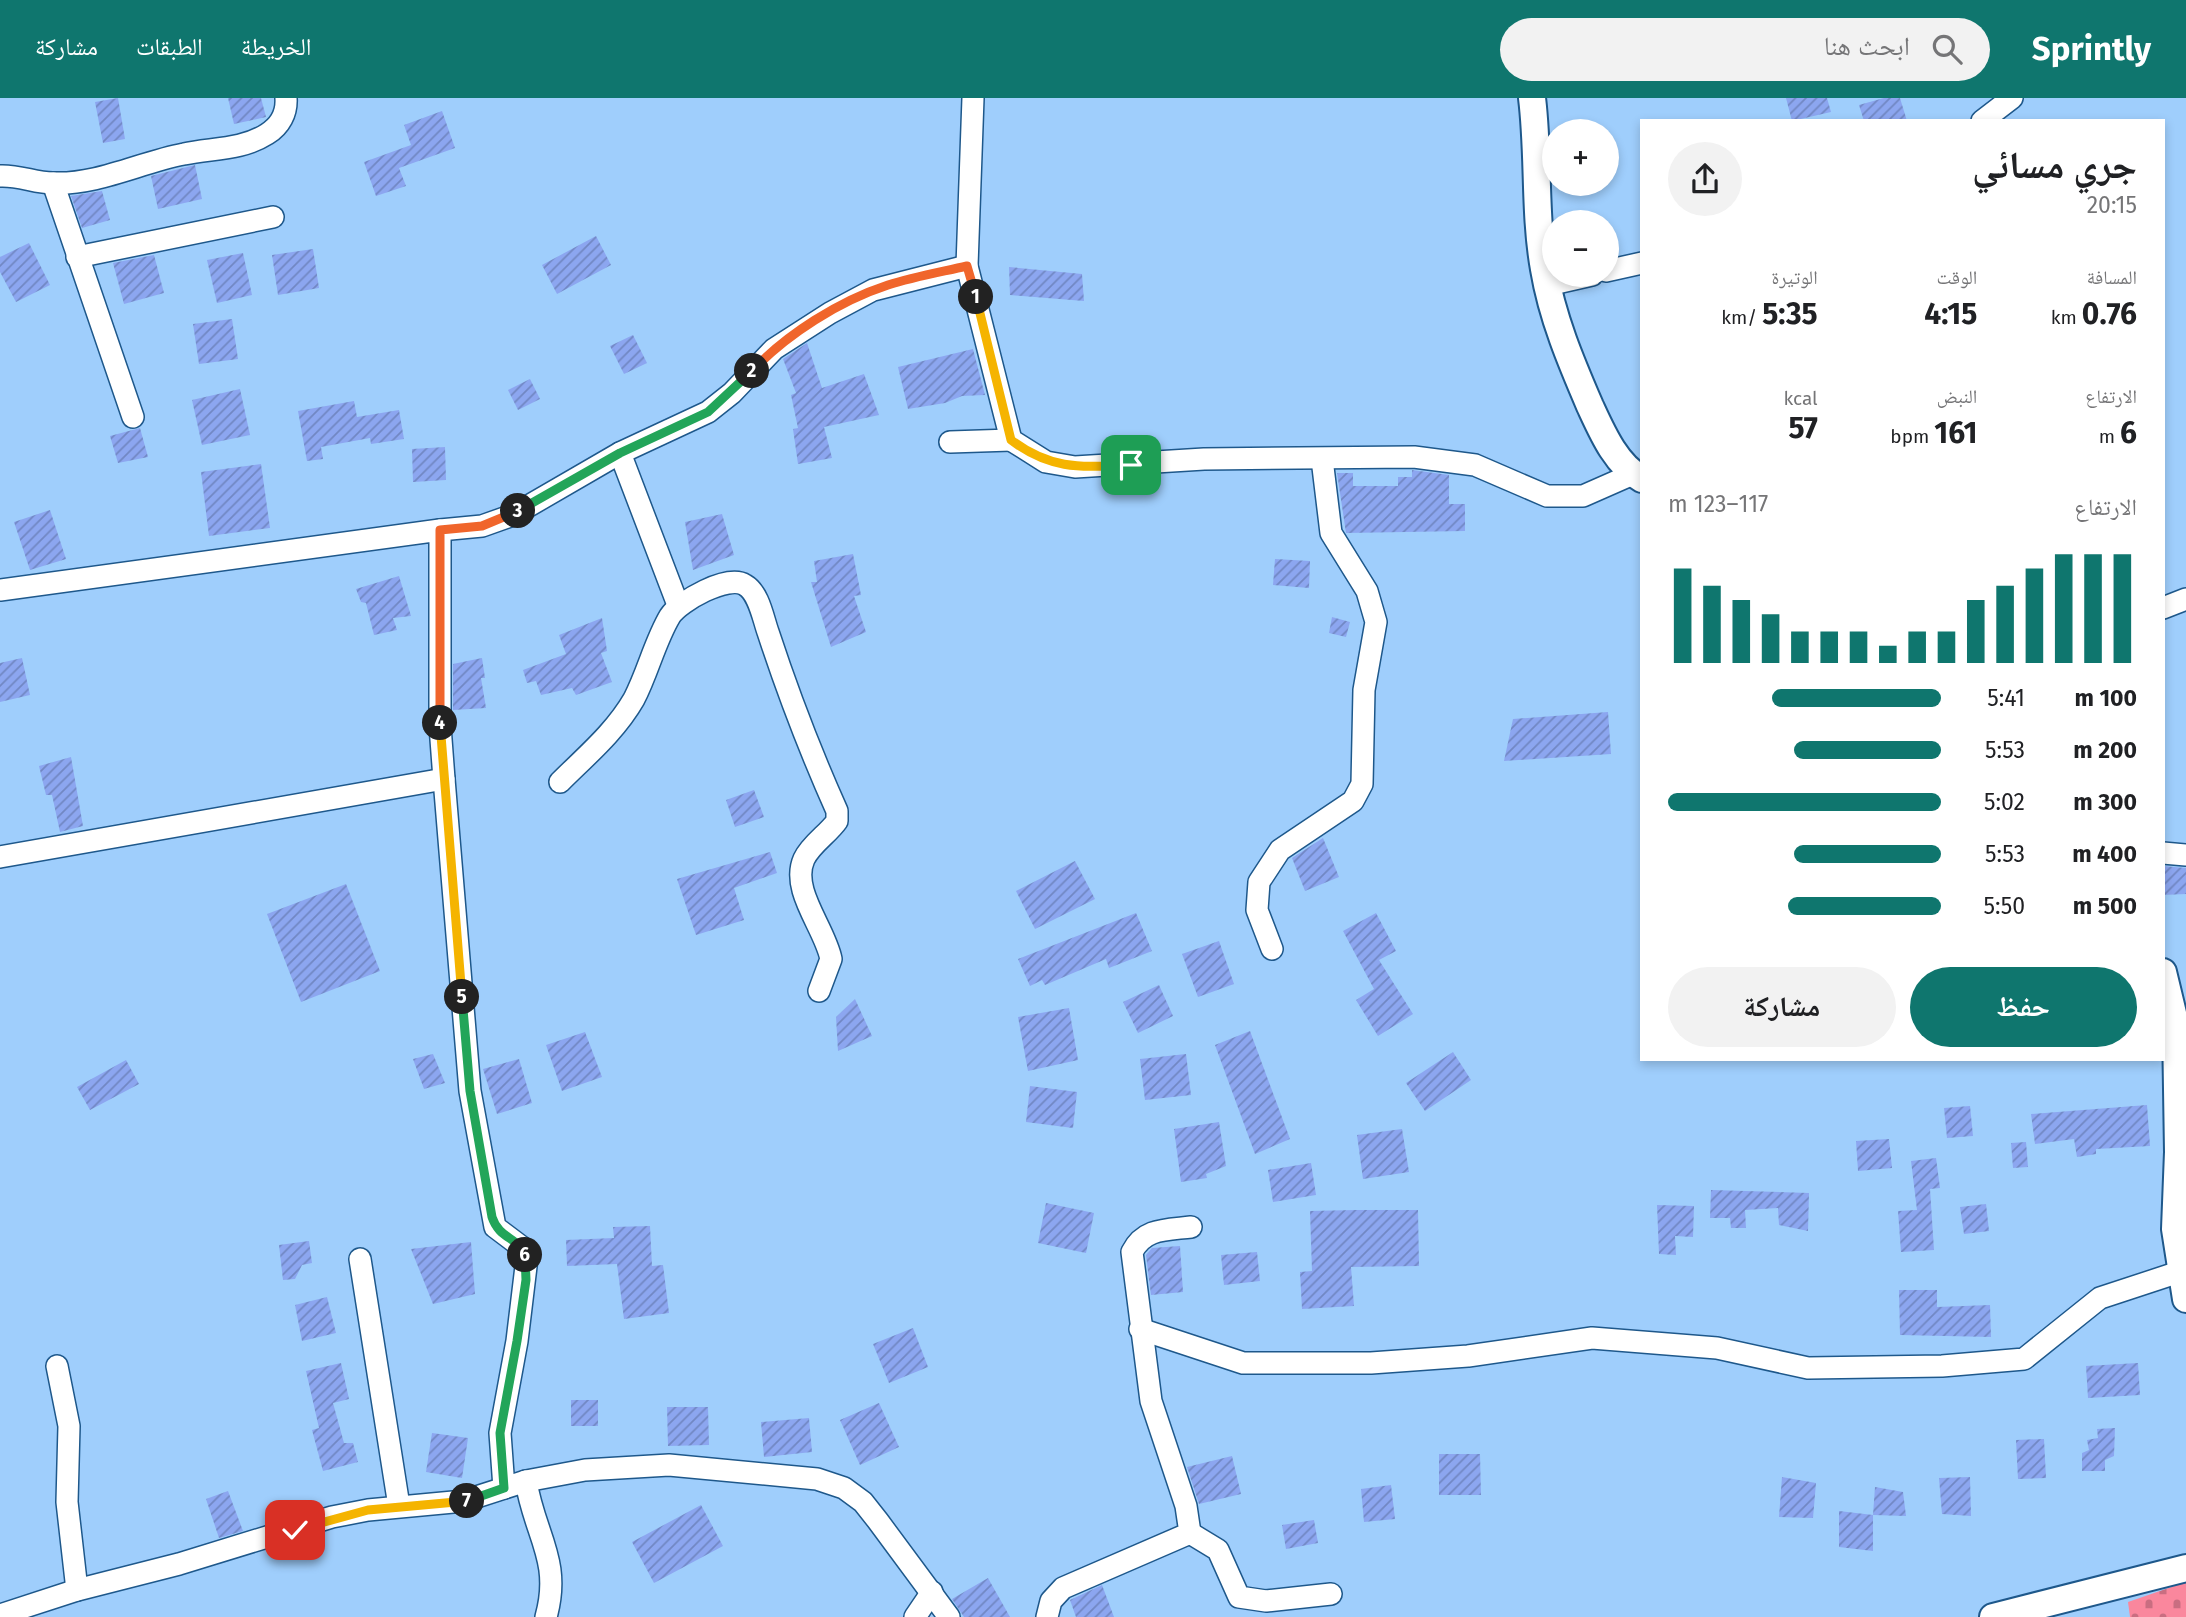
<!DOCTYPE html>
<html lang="ar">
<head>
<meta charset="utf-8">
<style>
  body { margin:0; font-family:"Fira Sans","Noto Naskh Arabic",sans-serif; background:#f2f2f2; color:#202124; direction:rtl; height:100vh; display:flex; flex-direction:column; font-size:26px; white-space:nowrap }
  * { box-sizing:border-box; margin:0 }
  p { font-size:23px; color:#757577 }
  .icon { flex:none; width:38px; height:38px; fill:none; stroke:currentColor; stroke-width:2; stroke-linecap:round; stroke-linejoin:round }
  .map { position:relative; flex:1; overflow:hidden; direction:ltr }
  .side { position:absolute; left:1640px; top:21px; width:525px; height:942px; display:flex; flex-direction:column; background:#fff; border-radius:0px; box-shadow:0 4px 10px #0003; direction:rtl }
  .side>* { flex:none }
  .buttons { position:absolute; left:1542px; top:21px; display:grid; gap:14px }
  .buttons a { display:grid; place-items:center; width:77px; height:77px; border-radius:50%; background:#fff; box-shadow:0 4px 10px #0003; font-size:35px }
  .pin { position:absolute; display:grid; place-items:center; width:60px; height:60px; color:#fff; margin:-30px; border-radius:14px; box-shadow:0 4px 10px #0006 }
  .km { position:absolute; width:35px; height:35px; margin:-18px; border-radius:50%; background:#222; color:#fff; font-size:19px; line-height:35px; text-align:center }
  .round { display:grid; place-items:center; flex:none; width:74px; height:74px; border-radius:37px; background:#f2f2f2 }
  .summary { display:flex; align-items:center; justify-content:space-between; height:119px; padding:0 28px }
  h1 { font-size:38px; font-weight:700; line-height:52px }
  .stats { display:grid; grid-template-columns:repeat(3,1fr); gap:10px; height:119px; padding:7px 28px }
  .stats div { display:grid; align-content:center }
  .stats b { font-size:30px; font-weight:700 }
  .stats small { font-size:19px; font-weight:400 }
  .stats p { font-size:19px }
  .chart { height:196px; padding:14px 28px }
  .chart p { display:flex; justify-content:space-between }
  .chart svg { width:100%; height:126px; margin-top:7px; stroke:#0f766e; stroke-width:6 }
  .cta { display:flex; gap:14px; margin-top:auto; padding:14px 28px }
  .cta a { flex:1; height:80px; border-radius:42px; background:#0f766e; color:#fff; font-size:28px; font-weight:700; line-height:80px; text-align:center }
  .cta a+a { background:#f2f2f2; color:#202124 }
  ul { padding:0 28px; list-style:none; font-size:23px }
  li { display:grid; grid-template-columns:112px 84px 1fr; align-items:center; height:52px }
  li i { height:18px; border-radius:9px; background:#0f766e }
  header { display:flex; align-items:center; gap:42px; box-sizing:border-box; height:98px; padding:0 35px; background:#0f766e; color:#fff }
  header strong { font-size:33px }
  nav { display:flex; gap:38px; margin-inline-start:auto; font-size:24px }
  .search { width:490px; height:63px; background:#f2f2f2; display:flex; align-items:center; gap:18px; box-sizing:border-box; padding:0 24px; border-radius:38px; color:#757577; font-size:26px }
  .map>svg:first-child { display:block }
  .cemetery { fill:url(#cemetery-stones) }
  .building { fill:url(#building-hatch) }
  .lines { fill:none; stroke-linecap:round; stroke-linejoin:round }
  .minor-casing { stroke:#1e588b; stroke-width:24 }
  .tertiary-casing { stroke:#1e588b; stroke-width:30 }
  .minor { stroke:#fff; stroke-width:21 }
  .tertiary { stroke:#fff; stroke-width:26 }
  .split-1-casing { stroke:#fff; stroke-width:14 }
  .split-2-casing { stroke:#fff; stroke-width:14 }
  .split-3-casing { stroke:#fff; stroke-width:14 }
  .split-4-casing { stroke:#fff; stroke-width:14 }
  .split-5-casing { stroke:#fff; stroke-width:14 }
  .split-6-casing { stroke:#fff; stroke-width:14 }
  .split-7-casing { stroke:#fff; stroke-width:14 }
  .split-8-casing { stroke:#fff; stroke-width:14 }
  .split-1 { stroke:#f5b400; stroke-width:9 }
  .split-2 { stroke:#f0652b; stroke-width:9 }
  .split-3 { stroke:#22a559; stroke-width:9 }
  .split-4 { stroke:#f0652b; stroke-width:9 }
  .split-5 { stroke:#f5b400; stroke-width:9 }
  .split-6 { stroke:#22a559; stroke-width:9 }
  .split-7 { stroke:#22a559; stroke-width:9 }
  .split-8 { stroke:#f5b400; stroke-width:9 }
</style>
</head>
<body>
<header>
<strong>Sprintly</strong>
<div class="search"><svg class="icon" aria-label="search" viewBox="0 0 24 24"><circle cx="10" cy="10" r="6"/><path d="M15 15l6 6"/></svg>ابحث هنا</div>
<nav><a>الخريطة</a><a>الطبقات</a><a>مشاركة</a></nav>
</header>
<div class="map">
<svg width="2186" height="1519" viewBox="0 0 2186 1519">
  <defs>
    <pattern id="cemetery-stones" width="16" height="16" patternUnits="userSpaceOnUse" patternTransform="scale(1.75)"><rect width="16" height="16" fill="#fa879d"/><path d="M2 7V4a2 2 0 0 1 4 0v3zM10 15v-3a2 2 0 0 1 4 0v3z" fill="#c96e81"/></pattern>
    <pattern id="building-hatch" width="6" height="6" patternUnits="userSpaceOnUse" patternTransform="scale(1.75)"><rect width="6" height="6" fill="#8ca6f0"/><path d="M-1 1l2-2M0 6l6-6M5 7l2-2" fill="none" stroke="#7187c3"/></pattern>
  </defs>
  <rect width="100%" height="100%" fill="#9fcefc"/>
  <path class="cemetery" d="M2186,1484V1519H2130L2128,1504Z"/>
  <g class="building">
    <path d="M118,0L125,41L103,45L95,4Z"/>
    <path d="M228,0H261L266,19L234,26Z"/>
    <path d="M1786,0H1827L1831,14L1792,23Z"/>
    <path d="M1884,0H1900L1907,23H1864L1859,7Z"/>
    <path d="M442,13L455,50L399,70L406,88L376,98L364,64L411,47L404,27Z"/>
    <path d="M195,67L202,101L158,111L151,78Z"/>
    <path d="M102,93L110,122L82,130L71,98Z"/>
    <path d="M596,138L611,167L557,196L542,167Z"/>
    <path d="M29,145L50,187L16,204L0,174V159Z"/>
    <path d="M313,151L319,190L278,197L272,157Z"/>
    <path d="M243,155L252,197L217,205L207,162Z"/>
    <path d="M154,157L164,195L124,206L113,165Z"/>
    <path d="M1009,169L1082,176L1084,203L1010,197Z"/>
    <path d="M232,221L238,261L199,266L193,226Z"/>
    <path d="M633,237L647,265L624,276L610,248Z"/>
    <path d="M807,245L822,290L864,276L879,317L824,329L832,360L798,366L793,331L798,330L791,297L796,295L783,261Z"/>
    <path d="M973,251L985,297L962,298L945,305L908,311L898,269Z"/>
    <path d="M530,281L540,301L518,312L508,292Z"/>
    <path d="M240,291L250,337L202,347L192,302Z"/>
    <path d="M354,303L357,319L399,312L404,341L371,346L370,340L321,349L323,361L307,363L298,313Z"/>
    <path d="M140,330L148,359L118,365L110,338Z"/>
    <path d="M445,349L446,382L413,384L412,351Z"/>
    <path d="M261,366L270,430L209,438L201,374Z"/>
    <path d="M1412,372L1449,377V406H1465V433L1346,435L1337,375H1353V388H1398V379H1412Z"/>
    <path d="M50,412L66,461L30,472L14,424Z"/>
    <path d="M722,416L734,457L693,472L685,424Z"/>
    <path d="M853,456L861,497L854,498L866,534L831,549L811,484H817L814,463Z"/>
    <path d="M1275,461L1310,463L1309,490L1273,487Z"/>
    <path d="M399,478L411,518L393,520L397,532L374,537L366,505L361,504L356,491Z"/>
    <path d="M1332,519L1350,524L1346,539L1329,535Z"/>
    <path d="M602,520L607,553L601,555L612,584L576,597L572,590L541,597L536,583L527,585L523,572L566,556L559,537Z"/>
    <path d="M22,560L30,597L0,604V565Z"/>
    <path d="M482,560L485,580H481L486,610L453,612V566Z"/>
    <path d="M1608,614L1611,656L1504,663L1513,621Z"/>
    <path d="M71,659L83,728L60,734L52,697H46L39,668Z"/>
    <path d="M754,692L764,719L735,729L726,702Z"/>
    <path d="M1323,740L1339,779L1305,793L1292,760Z"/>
    <path d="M770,754L777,775L734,790L744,822L696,837L677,781Z"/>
    <path d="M1075,763L1095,801L1035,831L1016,793Z"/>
    <path d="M2163,768L2186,770V796L2163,797Z"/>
    <path d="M346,786L380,873L301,904L267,816Z"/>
    <path d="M1136,815L1152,853L1109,870L1106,861L1045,887L1042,882L1030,888L1018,861Z"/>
    <path d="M1376,815L1396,853L1379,862L1413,916L1378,938L1356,902L1374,891L1343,833Z"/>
    <path d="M1219,843L1234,886L1198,899L1182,856Z"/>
    <path d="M1159,887L1173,918L1138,935L1123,904Z"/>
    <path d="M855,901L872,938L838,953L836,919Z"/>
    <path d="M1069,910L1078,962L1028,973L1018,919Z"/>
    <path d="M1250,933L1290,1041L1255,1056L1215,947Z"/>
    <path d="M585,934L602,979L562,993L546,947Z"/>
    <path d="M1453,954L1471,982L1425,1013L1406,985Z"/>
    <path d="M433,956L445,985L424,991L413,961Z"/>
    <path d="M1186,956L1191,997L1145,1002L1140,961Z"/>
    <path d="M519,961L532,1005L497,1016L483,971Z"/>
    <path d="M126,962L139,986L90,1012L77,989Z"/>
    <path d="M1030,988L1077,994L1073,1030L1026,1024Z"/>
    <path d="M2147,1007L2150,1048L2096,1051V1056L2077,1059L2074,1041L2035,1046L2031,1016Z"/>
    <path d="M1970,1008L1973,1038L1947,1040L1944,1010Z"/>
    <path d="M1219,1024L1226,1068L1206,1076L1207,1080L1181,1084L1174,1031Z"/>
    <path d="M1402,1031L1409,1074L1363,1081L1357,1037Z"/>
    <path d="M1889,1041L1892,1070L1858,1073L1856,1043Z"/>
    <path d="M2026,1044L2028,1069L2013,1070L2011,1045Z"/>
    <path d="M1936,1060L1940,1090L1930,1091L1934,1152L1901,1154L1898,1113L1917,1112L1911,1063Z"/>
    <path d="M1311,1065L1316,1097L1273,1104L1268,1072Z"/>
    <path d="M1711,1092L1809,1095L1808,1133L1779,1127L1778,1110L1745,1112L1746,1130H1731L1730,1120H1710Z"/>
    <path d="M1046,1105L1094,1115L1086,1155L1038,1145Z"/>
    <path d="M1986,1106L1989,1133L1964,1136L1960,1109Z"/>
    <path d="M1657,1107L1694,1108L1693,1139L1675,1138L1676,1157L1659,1156Z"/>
    <path d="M1356,1112H1418L1419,1168L1351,1169L1354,1208L1302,1211L1300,1174L1312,1173L1310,1113Z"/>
    <path d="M650,1128L652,1168L663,1167L669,1215L624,1221L617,1166L567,1168L566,1142L614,1140L613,1129Z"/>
    <path d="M309,1143L312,1165L302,1167L295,1181L283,1182L279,1147Z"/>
    <path d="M471,1144L475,1196L433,1206L411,1151Z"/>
    <path d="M1180,1148L1183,1194L1151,1197L1146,1157L1152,1150Z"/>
    <path d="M1257,1154L1260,1183L1224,1187L1221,1157Z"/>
    <path d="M1899,1192H1937V1209L1990,1207L1991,1239L1900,1237Z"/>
    <path d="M327,1199L336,1235L302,1243L295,1207Z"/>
    <path d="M913,1230L928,1269L889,1285L873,1246Z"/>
    <path d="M341,1265L349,1301L333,1305L344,1345H353L358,1364L323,1373L312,1332L319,1330L306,1273Z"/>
    <path d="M2138,1265L2140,1297L2088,1300L2086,1268Z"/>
    <rect x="571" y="1302" width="27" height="26"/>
    <path d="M879,1305L899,1349L860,1367L840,1322Z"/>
    <path d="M667,1309H708L709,1347L668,1348Z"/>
    <path d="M809,1320L812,1354L764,1359L761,1324Z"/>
    <path d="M2115,1330L2114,1358L2105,1362V1373H2082V1355L2089,1352L2087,1342L2098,1340L2097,1331Z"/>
    <path d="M432,1335L468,1340L462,1380L426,1374Z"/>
    <path d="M2044,1341L2046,1380L2018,1381L2016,1342Z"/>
    <path d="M1439,1356H1480L1481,1397H1439Z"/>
    <path d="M1232,1358L1241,1396L1199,1406L1187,1369Z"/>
    <path d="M1782,1379L1816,1385L1813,1420L1779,1419Z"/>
    <path d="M1970,1379L1971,1418L1942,1416L1939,1380Z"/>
    <path d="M1391,1387L1395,1421L1364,1424L1361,1391Z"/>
    <path d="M1875,1389L1903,1394L1906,1418L1873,1417Z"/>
    <path d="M228,1393L243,1433L219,1440L206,1401Z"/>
    <path d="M701,1407L723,1448L654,1485L632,1444Z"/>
    <path d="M1839,1413L1873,1417V1453L1839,1449Z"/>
    <path d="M1314,1422L1318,1445L1286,1451L1282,1427Z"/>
    <path d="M988,1480L1010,1519H964L952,1501Z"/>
    <path d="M1102,1487L1114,1519H1076L1070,1502Z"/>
  </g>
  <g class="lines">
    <g class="minor-casing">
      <g id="minor">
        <path d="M973,0L967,168L1011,342L1046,364L1075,369L1204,361L1414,359L1475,367L1547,398H1583L1633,376"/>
        <path d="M1982,23L2012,0"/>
        <path d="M0,78C19,77 35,85 53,85C98,87 141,64 184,56C212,50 242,52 267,36C280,28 287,15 286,0"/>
        <path d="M53,85L133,319"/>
        <path d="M77,159L273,119"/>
        <path d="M1606,173L1642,165"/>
        <path d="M1548,187L1592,177"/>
        <path d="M950,344L1011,342"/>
        <path d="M620,355L678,507"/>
        <path d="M440,432L482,428L513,417L620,355L708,314L732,295L774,251L830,215L873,192L967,168"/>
        <path d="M0,492L440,432V628L444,681L470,993L495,1129L523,1150L527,1160L517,1243L500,1335L504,1390"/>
        <path d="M2163,510L2186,501"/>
        <path d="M560,684C586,658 615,634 634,601C648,574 655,543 670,518C680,503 728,476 745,487C759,495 763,520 768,534C788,595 811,655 837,713V723C828,736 811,746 804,761C790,792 825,830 831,861L819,893"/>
        <path d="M2163,755L2186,757"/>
        <path d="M0,759L444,681"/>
        <path d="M1272,851L1257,812L1259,784L1280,752L1353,703L1362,686L1364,592L1376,524L1367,493L1331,435L1322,361"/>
        <path d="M360,1161L399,1408"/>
        <path d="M1140,1231L1243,1265H1371L1468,1258L1592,1240L1717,1250L1808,1270L1942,1268L2024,1261L2100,1200L2179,1174"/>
        <path d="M57,1268L69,1328L67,1404L77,1492"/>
        <path d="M526,1383C534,1436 562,1462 546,1519"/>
        <path d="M1190,1435L1218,1452L1239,1499L1266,1503L1331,1496"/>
        <path d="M0,1517L77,1492L179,1466L332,1419L368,1412L464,1403L526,1383L585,1372L669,1367L817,1381L844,1390L863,1404L878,1423L949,1519"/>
        <path d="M915,1519L932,1494"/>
        <path d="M1047,1519L1051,1503L1063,1490L1190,1435L1186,1408L1151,1303L1132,1154C1144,1130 1166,1132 1191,1129"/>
      </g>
    </g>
    <g class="tertiary-casing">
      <g id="tertiary">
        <path d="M1532,0C1539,56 1534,115 1544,171C1552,219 1571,264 1590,308C1602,334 1616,367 1642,381"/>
        <path d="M2163,874L2176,928L2178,1054L2175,1131L2186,1201"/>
        <path d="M1993,1519L2186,1470"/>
      </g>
    </g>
    <use href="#minor" class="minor"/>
    <use href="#tertiary" class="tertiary"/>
  </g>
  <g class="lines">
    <g class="split-1-casing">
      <path id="split-1" d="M976,199L1011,342C1052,373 1083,369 1131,367"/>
    </g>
    <g class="split-2-casing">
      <path id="split-2" d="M752,273C787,236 839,203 888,187C913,179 941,174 967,168L976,199"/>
    </g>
    <g class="split-3-casing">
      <path id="split-3" d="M518,413L620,355L708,314L752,273"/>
    </g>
    <g class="split-4-casing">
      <path id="split-4" d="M440,625V432L482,428L518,413"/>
    </g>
    <g class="split-5-casing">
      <path id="split-5" d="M440,625L462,899"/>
    </g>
    <g class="split-6-casing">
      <path id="split-6" d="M462,899L470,993L492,1119C499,1141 518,1139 525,1157"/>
    </g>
    <g class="split-7-casing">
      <path id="split-7" d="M467,1403L504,1390L500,1335L517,1243L526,1182L525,1157"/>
    </g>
    <g class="split-8-casing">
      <path id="split-8" d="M295,1432L368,1412L467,1403"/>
    </g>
    <use href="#split-1" class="split-1"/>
    <use href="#split-2" class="split-2"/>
    <use href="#split-3" class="split-3"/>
    <use href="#split-4" class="split-4"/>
    <use href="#split-5" class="split-5"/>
    <use href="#split-6" class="split-6"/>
    <use href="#split-7" class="split-7"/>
    <use href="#split-8" class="split-8"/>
  </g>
</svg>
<div class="buttons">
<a>+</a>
<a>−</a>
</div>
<div class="pin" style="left:1131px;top:367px;background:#1e9e55"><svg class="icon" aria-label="arrive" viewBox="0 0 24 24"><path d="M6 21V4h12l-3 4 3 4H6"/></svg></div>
<div class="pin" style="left:295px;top:1432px;background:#d93025"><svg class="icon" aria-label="check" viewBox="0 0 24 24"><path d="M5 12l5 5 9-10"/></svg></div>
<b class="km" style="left:976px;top:199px">1</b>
<b class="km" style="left:752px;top:273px">2</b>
<b class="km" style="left:518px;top:413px">3</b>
<b class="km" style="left:440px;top:625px">4</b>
<b class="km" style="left:462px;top:899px">5</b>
<b class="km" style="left:525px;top:1157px">6</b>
<b class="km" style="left:467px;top:1403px">7</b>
<section class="side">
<div class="summary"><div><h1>جري مسائي</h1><p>20:15</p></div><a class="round"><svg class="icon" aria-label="share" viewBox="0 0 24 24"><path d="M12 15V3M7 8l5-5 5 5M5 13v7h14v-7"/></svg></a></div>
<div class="stats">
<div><p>المسافة</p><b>0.76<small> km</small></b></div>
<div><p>الوقت</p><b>4:15</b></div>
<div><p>الوتيرة</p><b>5:35<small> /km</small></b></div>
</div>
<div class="stats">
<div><p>الارتفاع</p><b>6<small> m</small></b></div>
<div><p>النبض</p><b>161<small> bpm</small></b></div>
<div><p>kcal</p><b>57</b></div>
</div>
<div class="chart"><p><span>الارتفاع</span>117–123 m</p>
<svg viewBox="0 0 160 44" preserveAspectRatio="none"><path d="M5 44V11M15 44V17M25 44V22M35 44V27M45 44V33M55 44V33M65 44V33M75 44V38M85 44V33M95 44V33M105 44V22M115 44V17M125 44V11M135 44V6M145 44V6M155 44V6"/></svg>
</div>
<ul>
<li><b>100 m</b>5:41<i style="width:62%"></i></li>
<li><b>200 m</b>5:53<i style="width:54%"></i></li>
<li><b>300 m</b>5:02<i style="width:100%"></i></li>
<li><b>400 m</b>5:53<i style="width:54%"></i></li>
<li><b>500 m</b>5:50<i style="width:56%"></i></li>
</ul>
<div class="cta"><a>حفظ</a><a>مشاركة</a></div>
</section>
</div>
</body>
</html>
